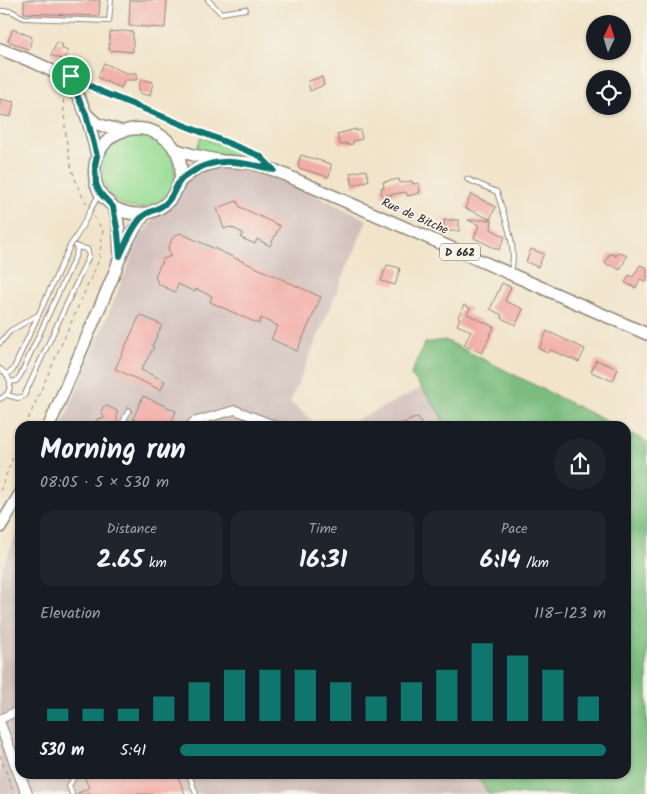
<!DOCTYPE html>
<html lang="en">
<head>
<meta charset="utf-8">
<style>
  body { margin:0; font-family:Kalam,sans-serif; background:#20242c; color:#f1f3f6; height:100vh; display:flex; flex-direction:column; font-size:19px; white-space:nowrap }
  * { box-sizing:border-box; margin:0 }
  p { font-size:16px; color:#9ea1a6 }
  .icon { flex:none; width:28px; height:28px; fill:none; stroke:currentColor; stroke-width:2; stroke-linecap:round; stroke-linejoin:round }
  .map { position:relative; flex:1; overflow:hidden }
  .side { position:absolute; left:15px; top:421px; width:616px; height:358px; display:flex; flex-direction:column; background:#171b24; border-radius:15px; box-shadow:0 1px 4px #0004 }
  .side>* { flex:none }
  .needle { width:32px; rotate:4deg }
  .buttons { position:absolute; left:586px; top:15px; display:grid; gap:10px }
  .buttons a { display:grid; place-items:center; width:45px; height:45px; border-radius:50%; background:#171b24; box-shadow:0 1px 4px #0004; font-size:25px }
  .pin { position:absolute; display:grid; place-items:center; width:42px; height:42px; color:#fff; margin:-21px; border:2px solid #fff; border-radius:50%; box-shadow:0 1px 5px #0007 }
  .round { display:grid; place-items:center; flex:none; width:52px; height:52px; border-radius:26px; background:#20242c }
  .overview { display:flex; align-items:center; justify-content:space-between; height:85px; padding:0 25px }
  h1 { font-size:28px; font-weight:700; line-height:38px }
  .figures { display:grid; grid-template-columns:repeat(3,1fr); gap:8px; height:85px; padding:5px 25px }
  .figures div { display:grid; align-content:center; border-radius:12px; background:#20242c; text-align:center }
  .figures b { font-size:25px; font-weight:700 }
  .figures small { font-size:14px; font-weight:400 }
  .figures p { font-size:14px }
  .chart { height:140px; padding:10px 25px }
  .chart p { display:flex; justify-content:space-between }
  .chart svg { width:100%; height:90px; margin-top:5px; stroke:#0f766e; stroke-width:6 }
  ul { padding:0 25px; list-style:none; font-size:16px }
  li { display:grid; grid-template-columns:80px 60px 1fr; align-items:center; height:38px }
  li i { height:12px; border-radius:6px; background:#0f766e }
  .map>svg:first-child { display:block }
  .industrial { fill:#d1c0bc }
  .green { fill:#9ade96; stroke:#628460 }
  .forest { fill:#7bbd7f; stroke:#537455 }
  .building { fill:#f2ada7 }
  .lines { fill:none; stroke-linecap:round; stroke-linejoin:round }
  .lane-casing { stroke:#8e887a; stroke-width:6 }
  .street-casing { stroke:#8e887a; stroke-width:10 }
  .secondary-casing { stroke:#8e887a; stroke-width:12 }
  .primary-casing { stroke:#8e887a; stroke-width:14 }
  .path { stroke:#8e887a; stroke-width:1; stroke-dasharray:4 4; stroke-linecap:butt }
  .lane { stroke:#fff; stroke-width:4 }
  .street { stroke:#fff; stroke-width:8 }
  .secondary { stroke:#fff; stroke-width:10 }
  .primary { stroke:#fff; stroke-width:11 }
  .route-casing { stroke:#fff; stroke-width:10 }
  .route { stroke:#0f766e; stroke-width:6 }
  .labels { text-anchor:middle; stroke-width:4; stroke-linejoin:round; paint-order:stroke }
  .shield { fill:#f7f3e8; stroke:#686764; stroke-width:1 }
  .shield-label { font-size:11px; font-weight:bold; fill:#2b2b2b }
  .street-label { font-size:12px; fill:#2b2b2b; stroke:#f7f3e8 }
</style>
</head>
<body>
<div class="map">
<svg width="647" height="794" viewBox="0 0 647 794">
  <rect width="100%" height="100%" fill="#f7f3e8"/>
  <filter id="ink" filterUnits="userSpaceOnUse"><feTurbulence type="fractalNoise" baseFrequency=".02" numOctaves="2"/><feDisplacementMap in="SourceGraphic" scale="10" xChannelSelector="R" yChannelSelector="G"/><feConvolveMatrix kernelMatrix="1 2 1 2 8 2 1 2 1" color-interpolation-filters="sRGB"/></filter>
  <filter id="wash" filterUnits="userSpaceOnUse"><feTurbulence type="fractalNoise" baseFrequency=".0096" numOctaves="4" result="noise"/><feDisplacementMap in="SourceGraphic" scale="20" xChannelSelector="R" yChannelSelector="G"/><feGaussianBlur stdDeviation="1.12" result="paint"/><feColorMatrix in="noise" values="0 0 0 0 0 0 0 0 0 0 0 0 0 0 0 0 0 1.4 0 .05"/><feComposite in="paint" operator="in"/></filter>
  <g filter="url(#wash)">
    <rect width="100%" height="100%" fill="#f1e4ca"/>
    <g class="industrial">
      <path d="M208,143L367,220L290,402L319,426H62L140,238Z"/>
      <path d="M422,388L439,412L445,426H344Z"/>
      <path d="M20,526V774H475L489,794H0V574Z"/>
    </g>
    <g class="green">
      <circle cx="138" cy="171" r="37"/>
      <path d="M201,137L218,144L220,141L252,154L251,156L196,152Z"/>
    </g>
    <g class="forest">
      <path d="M445,340L616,426H445L439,412L411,374L425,343Z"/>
      <path d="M626,431L647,442V794H489L475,774H626Z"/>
    </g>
    <g id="blocks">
      <g class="building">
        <path d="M24,0H100L99,16L24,13Z"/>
        <path d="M130,0H167L165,28L129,26Z"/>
        <path d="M13,29L32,37L29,50L8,41Z"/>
        <path d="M122,31L133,32V52L109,50L110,32Z"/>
        <path d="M57,42L63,45L61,48L68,51L64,60L51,55Z"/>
        <path d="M104,63L126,73H137V80H125L121,88L104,81L98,77Z"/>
        <path d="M322,77L324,85L310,91L308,81Z"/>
        <path d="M141,79L153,82L150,96L139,93L140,89H138Z"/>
        <path d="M0,99L14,102L11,117L0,115Z"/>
        <path d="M356,129V131L360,130L362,139L353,141V144L347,145L346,143L340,145L337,134Z"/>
        <path d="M301,155L331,164L330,174L328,177L325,176L299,168L298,163Z"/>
        <path d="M366,170L369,180L353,186L350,173Z"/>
        <path d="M399,179L400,183L412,181L413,184L419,183L420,193L407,196L406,192L382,196L381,188L384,187L383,182Z"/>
        <path d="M471,194L496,207L490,219L465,208Z"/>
        <path d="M237,201L240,207L280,226L270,246L257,239L255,244L241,238L243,233L230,227L224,229L217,208Z"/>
        <rect x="444" y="220" width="15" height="11"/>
        <path d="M468,220H492L491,229L505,237L499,250L474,238L479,225Z"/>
        <path d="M180,233L321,297L297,351L271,339L278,326L261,318L259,324L210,302L212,296L196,289L195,292L178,284L175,292L158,284L155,276L163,259L171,256L168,248L173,237Z"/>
        <path d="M531,249L544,254L538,267L526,262Z"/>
        <path d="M618,252L627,256L620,270L611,265L609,266L605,262L610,253L616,256Z"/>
        <path d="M387,265L397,267L400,269L395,285L381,281Z"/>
        <path d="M640,265L647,268V282L640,279L636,288L625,283L629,275L633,277Z"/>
        <path d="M502,283L511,287L505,301L523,309L516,325L501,318L502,315L490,309Z"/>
        <path d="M464,305L470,308L467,314L494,327L482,353L464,345L471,331L457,325L460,318L458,317Z"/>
        <path d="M140,315L162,325L152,346L154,347L141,370L165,381L161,390L115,369Z"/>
        <path d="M547,331L585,349L579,362L550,350L548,353L539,349Z"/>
        <path d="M596,360L618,369L613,381L591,372Z"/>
        <path d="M143,396L176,411L170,426H149L133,419Z"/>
        <path d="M107,406L117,411V421L116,425L94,426L97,419L105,418L101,412L103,407Z"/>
        <path d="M418,417L422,426H395Z"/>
        <path d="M83,774H177L185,794H76L89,788Z"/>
      </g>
    </g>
  </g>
  <g filter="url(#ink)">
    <use href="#blocks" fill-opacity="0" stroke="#8e887a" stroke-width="1"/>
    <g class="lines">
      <g class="lane-casing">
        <g id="lane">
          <path d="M208,0L221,13L246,9"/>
          <path d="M0,11H11L24,18L109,21L111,0"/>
          <path d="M467,179L497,192C504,217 518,246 511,272"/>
          <path d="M0,343L10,331L38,315"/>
          <path d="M0,369C13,377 14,392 0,399"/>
          <path d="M7,374L13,370L70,246C82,230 88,212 99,195"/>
          <path d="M10,382L16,381L20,376L75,257L77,251L76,246"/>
          <path d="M7,395L18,398L24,396L89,256L87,249L77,247"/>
          <path d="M121,426L129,410"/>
          <path d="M189,774L196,794"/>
          <path d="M72,794L69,786L76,774"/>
        </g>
      </g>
      <g class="street-casing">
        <g id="street">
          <path d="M191,426L193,422L235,410L277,426"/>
          <path d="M0,719L20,710"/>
        </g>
      </g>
      <g class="secondary-casing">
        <path id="secondary" d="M0,724L27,794"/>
      </g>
      <g class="primary-casing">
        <g id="primary">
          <path d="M0,49C20,57 43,64 60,76C85,93 90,129 97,155"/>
          <path d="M86,114L97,124L121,131"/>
          <path d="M174,149L193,155L222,161L252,163L274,170L647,334"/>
          <path d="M179,182L197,168L217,162"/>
          <path d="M113,207C168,237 207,163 160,135C150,129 139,127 127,130C100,136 86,169 100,193C103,199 110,202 113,207C120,218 119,243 120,256"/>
          <path d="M49,426L114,274C121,252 131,232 145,214"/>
          <path d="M0,527L20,494"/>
        </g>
      </g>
      <g class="path">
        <path d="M78,79L102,92L252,153"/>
        <path d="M63,92C65,130 66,171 87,204"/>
        <path d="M25,426L99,260L103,231L94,216"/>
        <path d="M0,491L20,439"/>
        <path d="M0,755L14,794"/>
      </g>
      <use href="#lane" class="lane"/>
      <use href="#street" class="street"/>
      <use href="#secondary" class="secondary"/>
      <use href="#primary" class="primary"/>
    </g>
  </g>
  <g class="lines" filter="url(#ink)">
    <g class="route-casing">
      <path id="route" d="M61,76H71L102,92L260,156L274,170C245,162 215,155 189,174C186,176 182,178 180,181C174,188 174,196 166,203C160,209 152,210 146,214C135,220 125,245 120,256L118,233L113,207L100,193L96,184L95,165L97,156L86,114L74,89Z"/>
    </g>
    <use href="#route" class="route"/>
  </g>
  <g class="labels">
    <rect class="shield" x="440" y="243.5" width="40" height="17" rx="4"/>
    <g class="shield-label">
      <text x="460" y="256">D 662</text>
    </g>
    <g class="street-label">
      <text transform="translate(415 216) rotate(24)" y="4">Rue de Bitche</text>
    </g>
  </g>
</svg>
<div class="buttons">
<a><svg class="needle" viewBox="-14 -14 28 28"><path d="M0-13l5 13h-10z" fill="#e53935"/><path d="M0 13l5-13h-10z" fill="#9ea1a6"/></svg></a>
<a><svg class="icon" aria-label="locate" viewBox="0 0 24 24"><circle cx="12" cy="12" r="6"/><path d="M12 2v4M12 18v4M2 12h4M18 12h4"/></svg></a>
</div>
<div class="pin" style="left:71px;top:76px;background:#1e9e55"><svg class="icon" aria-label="arrive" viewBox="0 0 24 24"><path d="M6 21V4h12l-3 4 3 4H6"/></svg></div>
<section class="side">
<div class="overview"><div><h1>Morning run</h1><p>08:05 · 5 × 530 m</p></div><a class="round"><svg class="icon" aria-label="share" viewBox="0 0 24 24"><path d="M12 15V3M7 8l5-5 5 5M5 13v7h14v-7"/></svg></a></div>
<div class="figures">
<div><p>Distance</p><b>2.65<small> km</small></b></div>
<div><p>Time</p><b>16:31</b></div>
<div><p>Pace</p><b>6:14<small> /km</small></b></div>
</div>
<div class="chart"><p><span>Elevation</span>118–123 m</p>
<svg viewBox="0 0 160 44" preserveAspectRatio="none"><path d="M5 44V38M15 44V38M25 44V38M35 44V32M45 44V25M55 44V19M65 44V19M75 44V19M85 44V25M95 44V32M105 44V25M115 44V19M125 44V6M135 44V12M145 44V19M155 44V32"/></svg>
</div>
<ul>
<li><b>530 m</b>5:41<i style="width:100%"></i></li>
</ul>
</section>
</div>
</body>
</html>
